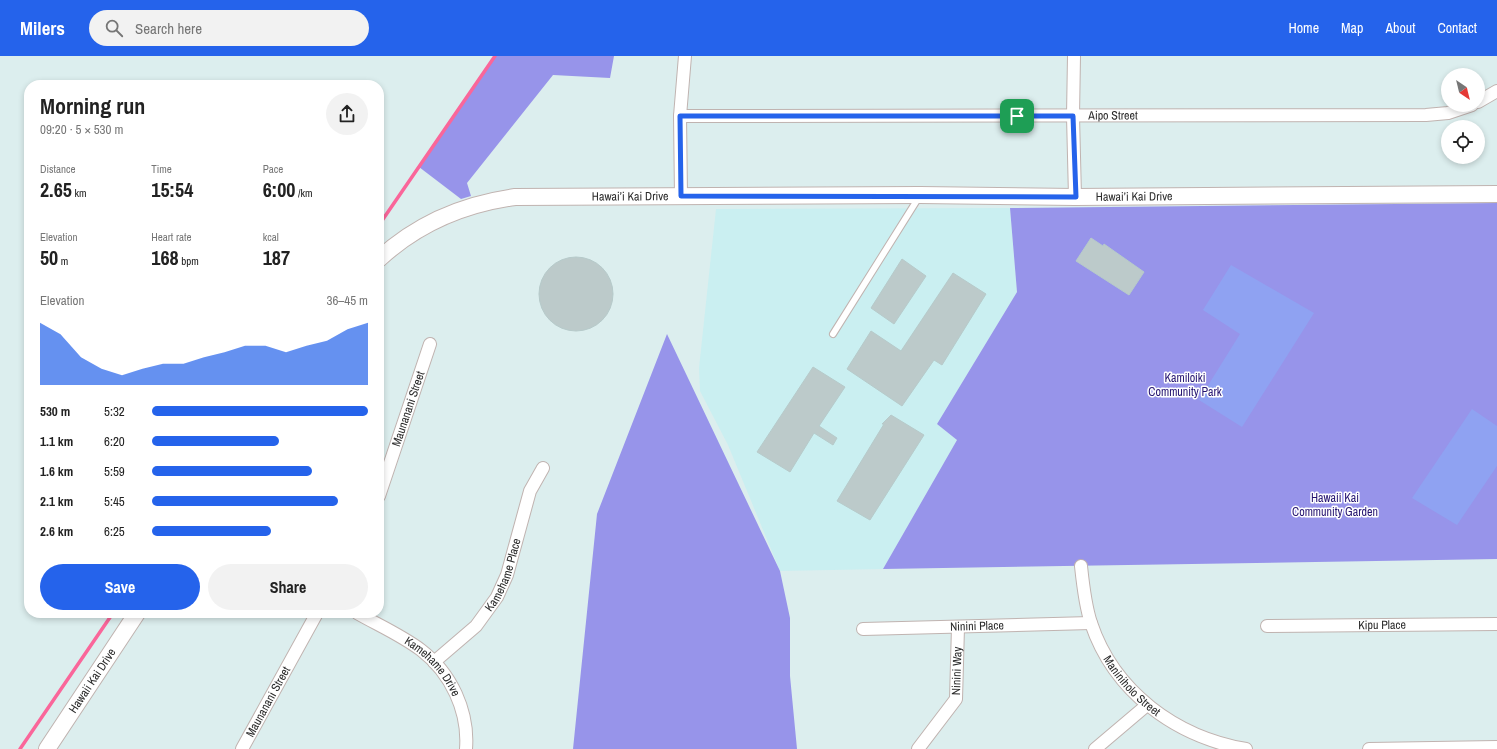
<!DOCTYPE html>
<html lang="en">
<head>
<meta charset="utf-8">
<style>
  body { margin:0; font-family:"Archivo Narrow",sans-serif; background:#f2f2f2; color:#222; height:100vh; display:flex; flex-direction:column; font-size:15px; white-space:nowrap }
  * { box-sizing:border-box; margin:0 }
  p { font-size:13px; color:#767676 }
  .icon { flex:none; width:22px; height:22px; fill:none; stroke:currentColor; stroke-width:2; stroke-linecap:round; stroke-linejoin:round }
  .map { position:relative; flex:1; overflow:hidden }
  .sheet { position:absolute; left:24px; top:24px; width:360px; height:538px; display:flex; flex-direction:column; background:#fff; border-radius:16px; box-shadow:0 2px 6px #0003 }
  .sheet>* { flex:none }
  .needle { width:26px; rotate:145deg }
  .controls { position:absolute; left:1441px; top:12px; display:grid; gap:8px }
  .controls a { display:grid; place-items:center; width:44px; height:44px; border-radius:50%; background:#fff; box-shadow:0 2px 6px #0003; font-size:20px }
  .pin { position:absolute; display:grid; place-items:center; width:34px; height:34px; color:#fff; margin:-17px; border-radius:8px; box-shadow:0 2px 6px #0006 }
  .round { display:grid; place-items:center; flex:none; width:42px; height:42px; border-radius:21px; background:#f2f2f2 }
  .summary { display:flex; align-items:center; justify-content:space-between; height:68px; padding:0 16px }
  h1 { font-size:22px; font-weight:700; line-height:30px }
  .metrics { display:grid; grid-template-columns:repeat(3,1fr); gap:6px; height:68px; padding:4px 16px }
  .metrics div { display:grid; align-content:center }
  .metrics b { font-size:20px; font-weight:700 }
  .metrics small { font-size:11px; font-weight:400 }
  .metrics p { font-size:11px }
  .chart { height:112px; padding:8px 16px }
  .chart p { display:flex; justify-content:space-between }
  .chart svg { width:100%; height:72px; margin-top:4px; fill:#2563eb; opacity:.7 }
  .button { display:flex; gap:8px; margin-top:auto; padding:8px 16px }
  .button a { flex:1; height:46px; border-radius:24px; background:#2563eb; color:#fff; font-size:16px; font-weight:700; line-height:46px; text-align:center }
  .button a+a { background:#f2f2f2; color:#222 }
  ul { padding:0 16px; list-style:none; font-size:13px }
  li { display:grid; grid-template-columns:64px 48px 1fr; align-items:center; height:30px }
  li i { height:10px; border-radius:5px; background:#2563eb }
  header { display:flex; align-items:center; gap:24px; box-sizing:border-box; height:56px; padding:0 20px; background:#2563eb; color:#fff }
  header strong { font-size:19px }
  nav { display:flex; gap:22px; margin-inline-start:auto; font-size:14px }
  .search { width:280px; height:36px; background:#f2f2f2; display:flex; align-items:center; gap:10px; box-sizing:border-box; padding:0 14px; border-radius:22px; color:#767676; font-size:15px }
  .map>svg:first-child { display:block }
  .education { fill:#caeff1 }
  .green { fill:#9794ea }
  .pitch { fill:#8fa2f2 }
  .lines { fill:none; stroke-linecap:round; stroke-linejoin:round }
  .stream { stroke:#fa669a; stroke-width:3.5 }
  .building { fill:#bccaca; stroke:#b6caca }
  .service-casing { stroke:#c0b3b0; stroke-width:8 }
  .minor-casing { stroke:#c0b3b0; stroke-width:14 }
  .secondary-casing { stroke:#c0b3b0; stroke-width:18 }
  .service { stroke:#fff; stroke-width:6 }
  .minor { stroke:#fff; stroke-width:12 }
  .secondary { stroke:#fff; stroke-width:16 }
  .route-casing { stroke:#fff; stroke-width:8 }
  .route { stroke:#2563eb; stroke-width:5 }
  .labels { text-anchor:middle; stroke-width:3; stroke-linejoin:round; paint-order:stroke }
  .street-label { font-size:12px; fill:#2b2b2b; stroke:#fff }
  .park-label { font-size:12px; fill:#241370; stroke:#fff }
</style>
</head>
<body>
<header>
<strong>Milers</strong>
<div class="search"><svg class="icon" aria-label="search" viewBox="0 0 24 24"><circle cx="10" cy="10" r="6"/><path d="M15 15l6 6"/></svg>Search here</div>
<nav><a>Home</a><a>Map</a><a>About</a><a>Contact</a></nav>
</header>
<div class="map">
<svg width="1497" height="693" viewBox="0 0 1497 693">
  <rect width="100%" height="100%" fill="#dceeee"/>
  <path class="education" d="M1010,152L1017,236L937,368L957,384L883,513L780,515L728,389L700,335L699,312L716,153Z"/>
  <g class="green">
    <path d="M495,0H614L610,22L553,19L467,127L471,140L461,143L419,111Z"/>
    <path d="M1497,147V503L883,513L957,384L937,368L1017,236L1010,152Z"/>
    <path d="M667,278L780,515L790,562V620L797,693H573L597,458Z"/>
  </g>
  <g class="pitch">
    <path d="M1231,209L1314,257L1242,371L1199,344L1240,278L1203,254Z"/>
    <path d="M1472,353L1497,370V410L1457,469L1412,442Z"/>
  </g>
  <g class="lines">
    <g class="stream">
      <path d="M379,169L495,0"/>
      <path d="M20,693L113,557"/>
    </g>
  </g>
  <g class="building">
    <path d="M1091,182L1103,190L1104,188L1144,216L1129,239L1076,205Z"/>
    <circle cx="576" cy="238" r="37"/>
    <path d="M902,203L926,220L894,268L871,252Z"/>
    <path d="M953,217L986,238L942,309L934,304L902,350L847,313L871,275L901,295Z"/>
    <path d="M813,311L845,331L819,370L837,382L833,389L814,377L790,416L757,396Z"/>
    <path d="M891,359L924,379L870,464L837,445L884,368H882Z"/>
  </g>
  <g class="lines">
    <g class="service-casing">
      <path id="service" d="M833,278L919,141"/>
    </g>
    <g class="minor-casing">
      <g id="minor">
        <path d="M1074,0L1073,60L1075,141"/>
        <path d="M1478,46L1497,35"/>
        <path id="s1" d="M680,60L1426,59L1448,57L1472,49"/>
        <path d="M681,140L680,60L685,0"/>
        <path id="s2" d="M379,440L430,288"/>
        <path id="s3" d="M1081,510C1083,529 1085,549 1091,567C1114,636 1176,681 1246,693"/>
        <path id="s4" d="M357,557C378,569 401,579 421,594C451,617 469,655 466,693"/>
        <path id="s5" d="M1267,570L1497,568"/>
        <path id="s6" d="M863,573L1091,567"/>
        <path id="s7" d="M434,606L476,570L497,541L507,519L530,435L543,412"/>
        <path id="s8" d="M242,693L317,557"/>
        <path id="s9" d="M918,693L956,643L958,571"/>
        <path d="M1095,693L1147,649"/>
        <path d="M1369,693L1497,691"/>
      </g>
    </g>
    <g class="secondary-casing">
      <g id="secondary">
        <path id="s10" d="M379,203C417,168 464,148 515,141L920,139L1075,141L1497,138"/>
        <path id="s11" d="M47,693L137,557"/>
      </g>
    </g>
    <use href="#service" class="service"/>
    <use href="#minor" class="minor"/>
    <use href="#secondary" class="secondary"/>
  </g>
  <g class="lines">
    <g class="route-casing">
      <path id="route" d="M680,60H1073L1076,141L681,140Z"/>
    </g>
    <use href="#route" class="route"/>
  </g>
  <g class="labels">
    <g class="street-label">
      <text dy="4" stroke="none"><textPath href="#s1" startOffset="433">Aipo Street</textPath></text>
      <text dy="4" stroke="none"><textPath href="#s10" startOffset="267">Hawai’i Kai Drive</textPath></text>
      <text dy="4" stroke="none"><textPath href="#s10" startOffset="771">Hawai’i Kai Drive</textPath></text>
      <text dy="4" stroke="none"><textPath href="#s2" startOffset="92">Maunanani Street</textPath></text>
      <text dy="4" stroke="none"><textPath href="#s7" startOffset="114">Kamehame Place</textPath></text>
      <text dy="4" stroke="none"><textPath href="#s5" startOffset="115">Kipu Place</textPath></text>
      <text dy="4" stroke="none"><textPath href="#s6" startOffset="114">Ninini Place</textPath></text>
      <text dy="4" stroke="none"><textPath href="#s4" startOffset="94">Kamehame Drive</textPath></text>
      <text dy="4" stroke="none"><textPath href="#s9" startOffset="91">Ninini Way</textPath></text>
      <text dy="4" stroke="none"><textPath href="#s11" startOffset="82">Hawaii Kai Drive</textPath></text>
      <text dy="4" stroke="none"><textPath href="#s3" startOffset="134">Maniniholo Street</textPath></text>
      <text dy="4" stroke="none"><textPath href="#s8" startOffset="54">Maunanani Street</textPath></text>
    </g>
    <g class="park-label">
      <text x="1185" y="326">Kamiloiki<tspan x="1185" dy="14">Community Park</tspan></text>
      <text x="1335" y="446">Hawaii Kai<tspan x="1335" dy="14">Community Garden</tspan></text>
    </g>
  </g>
</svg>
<div class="controls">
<a><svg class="needle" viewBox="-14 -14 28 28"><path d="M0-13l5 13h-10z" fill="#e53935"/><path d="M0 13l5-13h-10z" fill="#767676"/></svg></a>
<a><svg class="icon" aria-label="locate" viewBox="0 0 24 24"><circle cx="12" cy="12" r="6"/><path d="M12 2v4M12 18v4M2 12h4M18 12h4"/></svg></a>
</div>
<div class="pin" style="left:1017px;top:60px;background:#1e9e55"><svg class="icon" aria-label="arrive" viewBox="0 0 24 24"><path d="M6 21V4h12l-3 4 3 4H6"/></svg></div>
<section class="sheet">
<div class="summary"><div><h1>Morning run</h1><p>09:20 · 5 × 530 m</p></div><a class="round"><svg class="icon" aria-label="share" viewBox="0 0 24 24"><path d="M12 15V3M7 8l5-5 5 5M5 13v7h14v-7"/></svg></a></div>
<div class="metrics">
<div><p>Distance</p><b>2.65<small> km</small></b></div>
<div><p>Time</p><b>15:54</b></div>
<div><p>Pace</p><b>6:00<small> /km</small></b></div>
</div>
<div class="metrics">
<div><p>Elevation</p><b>50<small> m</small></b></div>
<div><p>Heart rate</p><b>168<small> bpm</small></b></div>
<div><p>kcal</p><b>187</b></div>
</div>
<div class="chart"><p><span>Elevation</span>36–45 m</p>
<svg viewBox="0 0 160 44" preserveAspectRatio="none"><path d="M0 44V6L10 13L20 27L30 34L40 38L50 34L60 31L70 31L80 27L90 24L100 20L110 20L120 24L130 20L140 17L150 10L160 6V44z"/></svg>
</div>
<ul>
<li><b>530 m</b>5:32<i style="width:100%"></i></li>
<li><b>1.1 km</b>6:20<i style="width:59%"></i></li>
<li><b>1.6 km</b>5:59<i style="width:74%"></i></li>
<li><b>2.1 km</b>5:45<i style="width:86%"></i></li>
<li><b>2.6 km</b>6:25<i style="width:55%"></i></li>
</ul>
<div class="button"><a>Save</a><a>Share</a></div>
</section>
</div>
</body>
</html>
